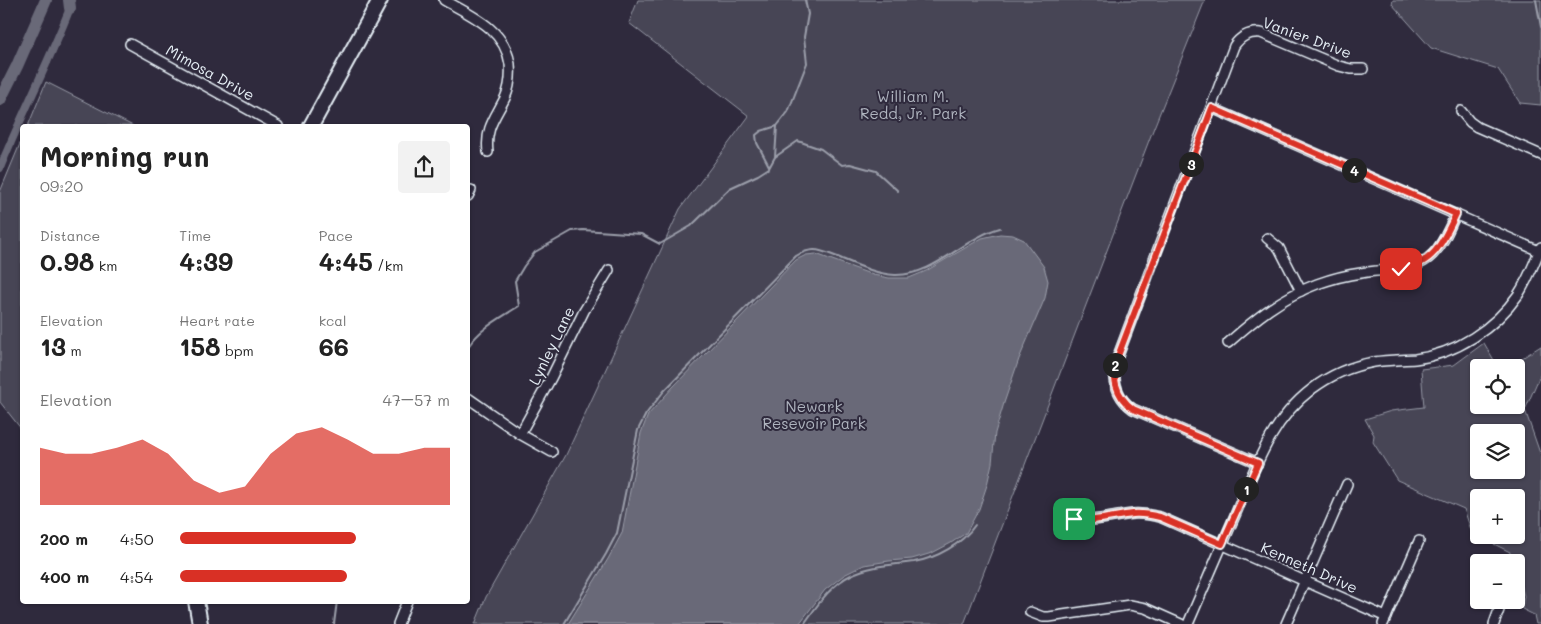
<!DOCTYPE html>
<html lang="en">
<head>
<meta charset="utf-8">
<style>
  body { margin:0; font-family:Mali,sans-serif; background:#f2f2f2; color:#222; height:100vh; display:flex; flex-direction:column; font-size:19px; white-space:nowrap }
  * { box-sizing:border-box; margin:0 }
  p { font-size:16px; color:#767676 }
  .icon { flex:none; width:28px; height:28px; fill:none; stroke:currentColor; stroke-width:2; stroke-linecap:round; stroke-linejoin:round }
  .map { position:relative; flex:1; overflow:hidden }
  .details { position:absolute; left:20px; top:124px; width:450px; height:480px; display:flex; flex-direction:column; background:#fff; border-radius:5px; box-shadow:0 1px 4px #0004 }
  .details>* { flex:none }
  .tools { position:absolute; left:1470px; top:359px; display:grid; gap:10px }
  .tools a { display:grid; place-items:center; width:55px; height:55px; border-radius:5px; background:#fff; box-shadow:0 1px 4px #0004; font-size:25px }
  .pin { position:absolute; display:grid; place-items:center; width:42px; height:42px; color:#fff; margin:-21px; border-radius:10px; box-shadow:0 2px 8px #0006 }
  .km { position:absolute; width:25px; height:25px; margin:-12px; border-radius:50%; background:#222; color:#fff; font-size:14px; line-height:25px; text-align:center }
  .round { display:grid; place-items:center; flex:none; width:52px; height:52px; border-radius:5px; background:#f2f2f2 }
  .head { display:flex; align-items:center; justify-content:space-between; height:85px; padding:0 20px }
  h1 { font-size:28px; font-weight:700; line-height:38px }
  .figures { display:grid; grid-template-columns:repeat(3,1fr); gap:8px; height:85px; padding:5px 20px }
  .figures div { display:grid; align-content:center }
  .figures b { font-size:25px; font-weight:700 }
  .figures small { font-size:14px; font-weight:400 }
  .figures p { font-size:14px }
  .chart { height:140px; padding:10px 20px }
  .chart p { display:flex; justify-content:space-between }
  .chart svg { width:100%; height:90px; margin-top:5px; fill:#d93025; opacity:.7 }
  ul { padding:0 20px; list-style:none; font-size:16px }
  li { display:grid; grid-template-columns:80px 60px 1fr; align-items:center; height:38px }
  li i { height:12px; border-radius:6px; background:#d93025 }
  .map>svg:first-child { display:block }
  .green { fill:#464455; stroke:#979aa6; fill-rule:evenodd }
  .water { fill:#696978; stroke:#9c9fab }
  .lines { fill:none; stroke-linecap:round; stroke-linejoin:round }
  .stream { stroke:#9c9fab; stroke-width:2 }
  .canal { stroke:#696978; stroke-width:8 }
  .river { stroke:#696978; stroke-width:12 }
  .minor-casing { stroke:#e8f1f8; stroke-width:12 }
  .primary-casing { stroke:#e8f1f8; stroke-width:18 }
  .minor { stroke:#2f2a3d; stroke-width:9 }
  .primary { stroke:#2f2a3d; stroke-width:14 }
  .route-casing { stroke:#fff; stroke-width:10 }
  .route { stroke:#d93025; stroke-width:6 }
  .labels { text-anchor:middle; stroke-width:4; stroke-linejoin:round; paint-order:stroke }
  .street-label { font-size:15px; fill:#e8f1f8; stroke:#2f2a3d }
  .park-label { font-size:15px; fill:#afb4bf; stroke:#2f2a3d }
</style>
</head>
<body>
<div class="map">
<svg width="1541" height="624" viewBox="0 0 1541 624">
  <rect width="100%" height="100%" fill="#2f2a3d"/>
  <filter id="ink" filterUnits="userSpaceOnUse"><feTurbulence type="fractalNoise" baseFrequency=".02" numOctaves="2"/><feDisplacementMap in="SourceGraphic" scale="10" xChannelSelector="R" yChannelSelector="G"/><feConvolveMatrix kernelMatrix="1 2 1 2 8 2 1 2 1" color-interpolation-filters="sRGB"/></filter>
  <g filter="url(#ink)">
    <g class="green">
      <path d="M638,0H1205L1153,130L964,624H475L486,597L566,455L680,209L749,116L629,23Z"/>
      <path d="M1393,0H1541V105L1520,103L1498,69L1431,48L1392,4Z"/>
      <path d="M46,82L133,126H28Z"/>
      <path d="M22,139V430L0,402V192Z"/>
      <path d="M1484,343L1498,367L1479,368V405H1516V368L1508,367L1541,346V373L1525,410L1541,456V624H1536L1534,615L1522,609L1524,596L1522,588L1516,586V562H1509L1510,552L1472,533L1464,509L1397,480L1373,442L1374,435L1365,419L1391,411L1424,407L1421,369L1454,365ZM1479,432H1516V470H1479ZM1479,498H1516V535H1479Z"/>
    </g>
    <path class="water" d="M1000,234L1013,235L1024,240L1044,267L1048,281L1045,298L1019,359L1004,403L995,433L992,463L987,485L979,509L966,533L951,543L932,553L912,559L889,561L864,565L844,575L825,590L799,624H568L608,559L622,533L641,433L648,415L673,387L796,260L806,255L816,254L873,275L889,278H909L926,271L982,238Z"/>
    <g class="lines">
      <g class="stream">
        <path d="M1536,0L1541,27"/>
        <path d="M775,157L798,141L821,149L842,165L850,164L876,171L898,191"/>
        <path d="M769,166L757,143L756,135L761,131L777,126"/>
        <path d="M468,347C480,328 501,318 519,306L515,281L524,266L535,252L572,231L583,230L641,234L660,244L691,226L730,188L758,175L769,168L775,157L777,126L788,112L807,63L804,37L808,14L805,0"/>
        <path d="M334,624L337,601"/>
        <path d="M564,624L606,554L617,533L638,430L646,414L664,391L796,256C801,253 807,250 814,250C822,250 832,255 840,258C857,265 876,274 895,275C935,276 963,238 1000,228"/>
        <path d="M804,624C817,606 830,585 851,575C871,565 893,565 914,562C937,558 962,544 975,525"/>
      </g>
      <path class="canal" d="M0,168C22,114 49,62 70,8"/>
      <g class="river">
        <path d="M69,0L70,8"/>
        <path d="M0,100L17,66L46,0"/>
      </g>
      <g class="minor-casing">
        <g id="minor">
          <path d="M444,0C472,16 505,29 510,64C511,76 510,87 505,98C495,118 485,128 488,152"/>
          <path d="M130,44L278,126"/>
          <path d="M1212,108L1539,251"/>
          <path d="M1461,111L1470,122L1477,127L1541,155"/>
          <path d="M468,196L471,190"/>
          <path d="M1267,238L1279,248L1301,291"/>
          <path d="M1228,343C1255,319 1282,297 1317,284C1331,279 1346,275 1361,273C1386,268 1414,274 1433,254C1444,243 1449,228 1456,214"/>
          <path d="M468,398L520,434L552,452"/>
          <path d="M520,434L551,378L584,311L609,270"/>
          <path d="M1258,463L1133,409C1117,398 1113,383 1115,364L1234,46C1241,36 1249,32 1261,33L1339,66L1351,69H1363"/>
          <path d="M1067,516C1089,525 1111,516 1133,514C1142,513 1151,515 1160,517L1386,617"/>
          <path d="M1030,612L1043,617H1049L1130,605L1145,608L1181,624"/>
          <path d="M398,624L407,601"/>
          <path d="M1188,624C1204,587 1220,550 1236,513C1255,468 1271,420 1312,389C1329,376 1352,366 1374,362C1387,360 1401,360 1415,359C1456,354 1495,328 1518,295C1528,280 1534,263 1541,247"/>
          <path d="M1286,624L1347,484"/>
          <path d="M1383,624L1419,541"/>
          <path d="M1494,624L1499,610"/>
        </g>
      </g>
      <g class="primary-casing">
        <g id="primary">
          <path d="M311,126L380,0"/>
          <path d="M196,601L200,624"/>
        </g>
      </g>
      <use href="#minor" class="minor"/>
      <use href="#primary" class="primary"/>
    </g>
  </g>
  <g class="lines" filter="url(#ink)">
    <g class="route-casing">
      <path id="route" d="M1074,519C1094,523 1113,516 1133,514C1142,513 1151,515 1160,517L1222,544L1258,463L1133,409C1115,396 1111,376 1118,356L1212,108L1456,214C1443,242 1434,264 1401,269"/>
    </g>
    <use href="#route" class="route"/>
  </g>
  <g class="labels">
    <g class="street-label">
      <text transform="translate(1307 38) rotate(20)" y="5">Vanier Drive</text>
      <text transform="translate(210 73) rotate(29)" y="5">Mimosa Drive</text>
      <text transform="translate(552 346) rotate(-64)" y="5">Lynley Lane</text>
      <text transform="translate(1309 568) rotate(24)" y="5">Kenneth Drive</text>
    </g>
    <g class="park-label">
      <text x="913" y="102">William M.<tspan x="913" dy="17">Redd, Jr. Park</tspan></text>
      <text x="814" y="412">Newark<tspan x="814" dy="17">Resevoir Park</tspan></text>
    </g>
  </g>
</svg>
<div class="tools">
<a><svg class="icon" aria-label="locate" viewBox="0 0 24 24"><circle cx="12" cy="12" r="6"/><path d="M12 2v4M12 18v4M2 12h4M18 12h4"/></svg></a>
<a><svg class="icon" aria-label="layers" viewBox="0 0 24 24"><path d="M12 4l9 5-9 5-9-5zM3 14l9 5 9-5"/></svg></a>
<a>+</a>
<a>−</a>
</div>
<div class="pin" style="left:1074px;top:519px;background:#1e9e55"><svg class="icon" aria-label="arrive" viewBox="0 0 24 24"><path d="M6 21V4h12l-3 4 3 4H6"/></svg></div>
<div class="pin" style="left:1401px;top:269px;background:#d93025"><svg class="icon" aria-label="check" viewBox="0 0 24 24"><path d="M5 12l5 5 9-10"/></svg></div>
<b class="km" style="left:1246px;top:489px">1</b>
<b class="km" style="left:1115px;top:365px">2</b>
<b class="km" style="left:1191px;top:164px">3</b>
<b class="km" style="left:1354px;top:170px">4</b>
<section class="details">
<div class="head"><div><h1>Morning run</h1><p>09:20</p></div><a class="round"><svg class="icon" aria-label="share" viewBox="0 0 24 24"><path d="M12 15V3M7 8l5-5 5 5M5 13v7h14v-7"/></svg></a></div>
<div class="figures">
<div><p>Distance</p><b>0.98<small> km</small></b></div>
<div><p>Time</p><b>4:39</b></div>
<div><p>Pace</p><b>4:45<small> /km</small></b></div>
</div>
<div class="figures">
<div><p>Elevation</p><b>13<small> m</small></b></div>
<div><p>Heart rate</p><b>158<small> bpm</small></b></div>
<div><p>kcal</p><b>66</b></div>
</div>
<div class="chart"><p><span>Elevation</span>47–57 m</p>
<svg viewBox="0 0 160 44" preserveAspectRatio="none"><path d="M0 44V16L10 19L20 19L30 16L40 12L50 19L60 32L70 38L80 35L90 19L100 9L110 6L120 12L130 19L140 19L150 16L160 16V44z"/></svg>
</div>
<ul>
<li><b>200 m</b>4:50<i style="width:65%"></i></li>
<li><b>400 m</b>4:54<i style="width:62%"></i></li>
</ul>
</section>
</div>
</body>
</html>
